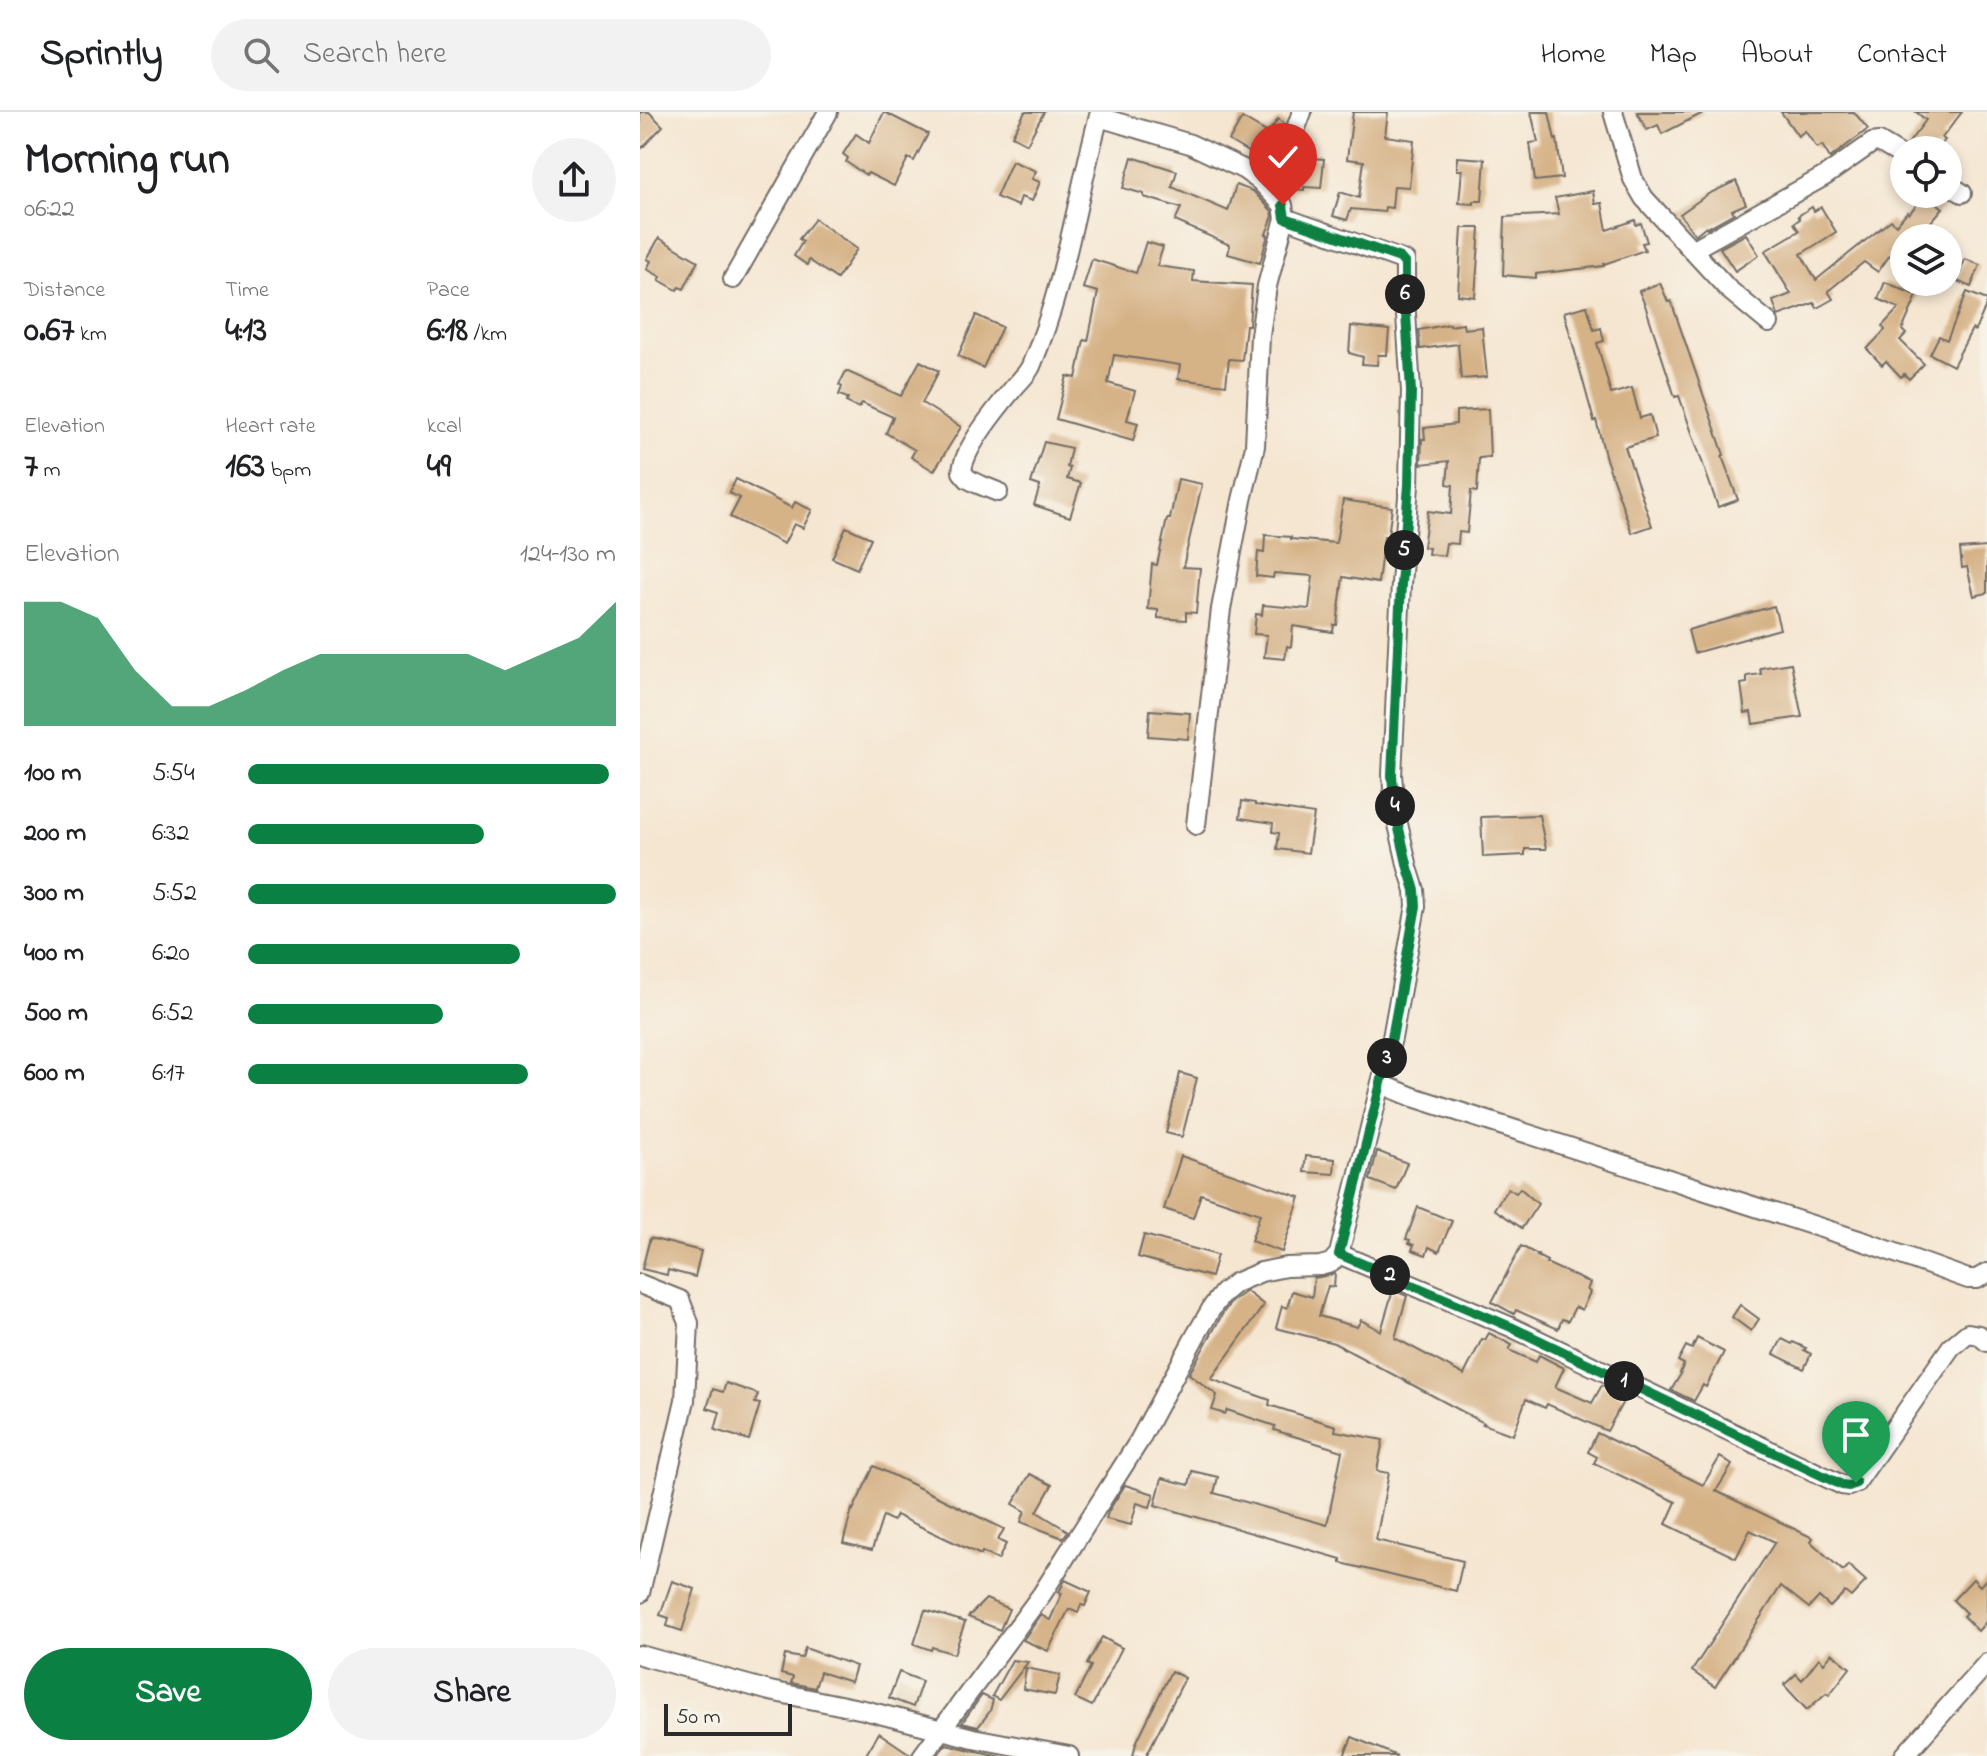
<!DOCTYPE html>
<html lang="en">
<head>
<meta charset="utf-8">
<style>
  body { margin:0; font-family:"Indie Flower",sans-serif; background:#f2f2f2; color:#202124; height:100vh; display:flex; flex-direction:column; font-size:30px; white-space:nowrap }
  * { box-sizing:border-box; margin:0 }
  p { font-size:26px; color:#757577 }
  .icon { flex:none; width:44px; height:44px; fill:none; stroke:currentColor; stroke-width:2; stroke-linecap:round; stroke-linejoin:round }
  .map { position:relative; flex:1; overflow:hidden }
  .drawer { display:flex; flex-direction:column; background:#fff; width:640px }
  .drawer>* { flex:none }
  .buttons { position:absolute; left:1250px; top:24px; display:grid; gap:16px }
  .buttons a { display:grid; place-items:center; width:72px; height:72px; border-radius:50%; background:#fff; box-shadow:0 4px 12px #0003; font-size:40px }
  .scale { position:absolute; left:24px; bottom:20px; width:128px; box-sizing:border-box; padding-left:8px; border:4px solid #2b2b2b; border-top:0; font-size:22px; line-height:28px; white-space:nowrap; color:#2b2b2b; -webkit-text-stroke:6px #f7f3e8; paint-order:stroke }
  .pin { position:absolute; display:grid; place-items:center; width:68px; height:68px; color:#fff; margin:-82px -34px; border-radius:50% 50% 50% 0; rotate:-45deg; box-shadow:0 0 8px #0007 }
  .pin .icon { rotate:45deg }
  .km { position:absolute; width:40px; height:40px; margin:-20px; border-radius:50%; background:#222; color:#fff; font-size:22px; line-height:40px; text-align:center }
  .round { display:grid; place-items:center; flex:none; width:84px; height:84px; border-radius:42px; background:#f2f2f2 }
  .overview { display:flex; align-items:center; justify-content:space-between; height:136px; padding:0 24px }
  h1 { font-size:44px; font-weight:700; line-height:60px }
  .metrics { display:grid; grid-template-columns:repeat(3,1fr); gap:12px; height:136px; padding:8px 24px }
  .metrics div { display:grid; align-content:center }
  .metrics b { font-size:34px; font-weight:700 }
  .metrics small { font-size:22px; font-weight:400 }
  .metrics p { font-size:22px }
  .chart { height:224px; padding:16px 24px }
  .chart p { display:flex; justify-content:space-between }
  .chart svg { width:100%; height:144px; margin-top:8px; fill:#0b8043; opacity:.7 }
  .button { display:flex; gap:16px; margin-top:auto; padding:16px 24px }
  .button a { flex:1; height:92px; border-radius:48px; background:#0b8043; color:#fff; font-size:32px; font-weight:700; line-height:92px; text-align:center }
  .button a+a { background:#f2f2f2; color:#202124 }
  ul { padding:0 24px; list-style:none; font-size:26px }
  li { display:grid; grid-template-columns:128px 96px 1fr; align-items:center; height:60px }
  li i { height:20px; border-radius:10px; background:#0b8043 }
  header { display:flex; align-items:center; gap:48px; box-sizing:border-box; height:112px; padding:0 40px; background:#fff; border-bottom:2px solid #e0e0e0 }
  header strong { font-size:38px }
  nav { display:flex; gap:44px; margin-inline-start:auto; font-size:28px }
  .search { width:560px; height:72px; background:#f2f2f2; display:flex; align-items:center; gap:20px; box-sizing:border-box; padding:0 28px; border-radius:44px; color:#757577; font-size:30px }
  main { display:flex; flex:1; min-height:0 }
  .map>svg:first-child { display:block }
  .building { fill:#d6b287 }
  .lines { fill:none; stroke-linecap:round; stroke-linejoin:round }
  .street-casing { stroke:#726c65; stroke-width:22 }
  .street { stroke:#fff; stroke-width:18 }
  .route-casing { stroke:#fff; stroke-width:16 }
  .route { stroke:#0b8043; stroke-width:10 }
</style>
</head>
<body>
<header>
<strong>Sprintly</strong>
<div class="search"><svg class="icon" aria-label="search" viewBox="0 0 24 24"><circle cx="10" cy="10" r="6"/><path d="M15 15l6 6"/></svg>Search here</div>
<nav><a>Home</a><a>Map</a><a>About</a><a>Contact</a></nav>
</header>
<main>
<section class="drawer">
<div class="overview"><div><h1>Morning run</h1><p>06:22</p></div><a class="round"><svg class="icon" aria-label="share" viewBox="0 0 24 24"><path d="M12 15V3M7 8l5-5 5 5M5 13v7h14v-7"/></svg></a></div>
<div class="metrics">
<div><p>Distance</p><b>0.67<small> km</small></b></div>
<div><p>Time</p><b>4:13</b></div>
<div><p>Pace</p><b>6:18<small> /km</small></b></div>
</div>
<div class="metrics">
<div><p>Elevation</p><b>7<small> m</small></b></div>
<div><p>Heart rate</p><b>163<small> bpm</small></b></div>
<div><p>kcal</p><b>49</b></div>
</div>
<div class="chart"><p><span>Elevation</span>124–130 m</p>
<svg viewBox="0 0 160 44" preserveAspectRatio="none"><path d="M0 44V6L10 6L20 11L30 27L40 38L50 38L60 33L70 27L80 22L90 22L100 22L110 22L120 22L130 27L140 22L150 17L160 6V44z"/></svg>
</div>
<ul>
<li><b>100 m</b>5:54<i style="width:98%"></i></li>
<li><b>200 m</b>6:32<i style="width:64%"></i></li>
<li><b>300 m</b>5:52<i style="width:100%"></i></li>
<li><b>400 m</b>6:20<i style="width:74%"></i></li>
<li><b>500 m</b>6:52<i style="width:53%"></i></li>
<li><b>600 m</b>6:17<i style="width:76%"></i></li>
</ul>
<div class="button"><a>Save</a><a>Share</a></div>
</section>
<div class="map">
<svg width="1347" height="1644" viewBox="0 0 1347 1644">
  <rect width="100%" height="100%" fill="#f7f3e8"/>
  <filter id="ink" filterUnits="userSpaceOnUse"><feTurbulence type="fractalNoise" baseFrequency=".0125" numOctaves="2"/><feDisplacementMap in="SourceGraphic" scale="16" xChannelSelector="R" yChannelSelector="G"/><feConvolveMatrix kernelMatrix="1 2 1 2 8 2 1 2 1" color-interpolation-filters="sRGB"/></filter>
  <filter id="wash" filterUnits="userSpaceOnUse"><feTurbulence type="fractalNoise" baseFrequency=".006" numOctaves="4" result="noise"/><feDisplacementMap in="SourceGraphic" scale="32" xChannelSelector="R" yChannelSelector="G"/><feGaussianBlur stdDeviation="1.8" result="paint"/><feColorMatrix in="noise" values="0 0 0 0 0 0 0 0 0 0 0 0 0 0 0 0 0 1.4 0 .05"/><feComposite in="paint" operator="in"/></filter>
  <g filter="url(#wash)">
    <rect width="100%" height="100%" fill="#f5e6d2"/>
    <g id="blocks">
      <g class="building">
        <path d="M0,0H9L23,14L0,38Z"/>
        <path d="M244,0L288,22L274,49L268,46L254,74L228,61L226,63L206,50L208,46L203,42L216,22L229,31Z"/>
        <path d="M385,0H404L387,32L372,24Z"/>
        <path d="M713,0H748L745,24L774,28L769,75L754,74L752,96L745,95L744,100L711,97L707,108L693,104L700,80L719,86L724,49L707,47Z"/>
        <path d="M891,0H909L915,28L917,27L922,66L895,69L890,31L898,30Z"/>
        <path d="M997,0H1065L1022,22L1018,13L1007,18Z"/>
        <path d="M1141,0H1214L1228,17L1190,46L1182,33L1177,36L1165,19L1158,24Z"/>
        <path d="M1276,0H1322L1302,26L1305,28L1297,38H1274L1267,33L1286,8Z"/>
        <path d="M602,6L628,21L638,7L645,12L635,38L629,47L616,43L615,44L589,29Z"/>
        <path d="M492,45L537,59L532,75L588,99L596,73L613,79L632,99L633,104L626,122L628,123L620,151L588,142L590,133L535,109L541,96L504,85V82L483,76Z"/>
        <path d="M658,45L684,47L681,76L664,75V78L646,76Z"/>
        <path d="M817,45L845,47L842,89H834V92L819,91L822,58H817Z"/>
        <path d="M372,49L396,59L392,67L400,70L392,89L381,85L378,94L356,85Z"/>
        <path d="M1096,69L1106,92L1092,98L1094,101L1067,116L1066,114L1055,123L1040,102L1068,82Z"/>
        <path d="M953,79L955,92L962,91L967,118L995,108L996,113L1001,111L1007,130L1002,131L1005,138L964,152V154L896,162V166L863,163L865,105L919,102L915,86Z"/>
        <path d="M1285,82L1303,96L1277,126H1264V141L1256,134L1238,160L1224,150L1188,179L1193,187L1177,196L1174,191L1138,204L1133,189L1151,182L1125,139L1159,119L1154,111L1160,107L1158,104L1172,95L1174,99L1181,95L1196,120L1161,142L1176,168L1251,108L1256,113L1267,100L1269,102Z"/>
        <path d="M175,107L217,137L197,167L169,148L167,153L154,144L163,129L159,127Z"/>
        <path d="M822,116H840L835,185L818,183Z"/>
        <path d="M1106,122L1119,143L1095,159L1080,136Z"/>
        <path d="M19,126L58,149L44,177L39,175L37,178L19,168L21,165L7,157L11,149L7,147Z"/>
        <path d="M506,130L523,135L517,154L554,159L553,169L612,173L609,213H606L602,248L589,247L586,273L538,267L540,253L474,243L468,271L495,279L487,308L498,311L493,329L416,307L427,264L436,266L444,228L448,229L458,180L443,176L452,147L496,161Z"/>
        <path d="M1325,147L1340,153L1331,175L1317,169Z"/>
        <path d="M1245,170L1273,182L1280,177L1262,218L1266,222L1260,228L1284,252L1269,267L1264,262L1261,265L1246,249L1242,253L1227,237L1245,218L1242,214L1259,196L1238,187Z"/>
        <path d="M1020,171L1028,190L1031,189L1084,343L1082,344L1098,388L1078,395L1039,284L1035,285L1005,193L999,179Z"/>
        <path d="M1327,180L1347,188V191L1335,219L1332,217L1313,254L1290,242L1299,224L1307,228Z"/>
        <path d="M947,194L954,218L961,216L964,229L957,231L971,282L992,276L1000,306L1010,303L1016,326L985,335L1012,414L992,421L966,347L956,308L954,309L924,200Z"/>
        <path d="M336,203L362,215L343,256L318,244Z"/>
        <path d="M810,212V214L823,212L824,217L842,215L847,265L821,267L818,232L780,237L779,218Z"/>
        <path d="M711,214L749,218L747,243H738L737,253L722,252L723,245L709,241Z"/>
        <path d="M280,249L299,259L282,291L321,315L294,359L271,345L275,338L246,321L253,305L222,291L219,296L206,290L208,286L199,283L202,275L199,273L206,259L261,284Z"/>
        <path d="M848,297L850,345L839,346L837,380L831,379L827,421L819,420L818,432L806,431L804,444L788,442L789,436L783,435L788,399L811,402L813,373L807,372L809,349L781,352L782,327H785L784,316L816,312V299Z"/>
        <path d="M404,330L431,336L427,355L430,356L427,367L441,371L430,405L394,393L400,374L391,371Z"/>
        <path d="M96,367L152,396L155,390L172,398L163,416L154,412L144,432L90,405L100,386L89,381Z"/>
        <path d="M538,367L562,372L543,455L560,456L556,501L546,500V508L518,506V498L508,497L512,452L517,453L527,407H530Z"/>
        <path d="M703,388L752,395L748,424H744L738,471L703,465L697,513H694L693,520L653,514L651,535L647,534L645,547L624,545L627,523L614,522L616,502L622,503L623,493L669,497L673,464L634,461L633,466L616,464L618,440L624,441L625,423L651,425V427L696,431Z"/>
        <path d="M206,415L231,426L217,457L192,446Z"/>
        <path d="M1347,435V481L1334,484L1327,455L1322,456L1320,437Z"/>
        <path d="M1134,494L1140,517L1054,541L1048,518Z"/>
        <path d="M1151,551L1162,605L1113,612L1111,600L1105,601L1101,572L1107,571V564L1121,562L1120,556Z"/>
        <path d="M510,598L550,601L548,627L508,624Z"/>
        <path d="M602,689L615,691V693L674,702L668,741L637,737L639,721L632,720L633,711L600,706Z"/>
        <path d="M899,703L906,737H885V743L843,745L841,705Z"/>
        <path d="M540,961L557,966L542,1025L526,1021Z"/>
        <path d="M737,1039L767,1051L756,1078L730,1068Z"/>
        <path d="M541,1044L660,1085L642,1140L611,1129L620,1102L561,1082L553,1106L524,1097Z"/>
        <path d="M666,1044L695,1047L694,1062L664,1060Z"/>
        <path d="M868,1076L876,1081L880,1076L898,1092L882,1116L854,1097Z"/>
        <path d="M778,1095L812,1109L799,1140L789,1135L786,1143L772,1138L774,1133L769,1131L770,1128L766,1127Z"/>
        <path d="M504,1123L577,1143L571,1165L498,1145Z"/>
        <path d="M10,1126L61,1139L55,1165L28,1158L27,1163L2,1157Z"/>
        <path d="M881,1134L898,1143L897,1144L907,1149L906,1151L950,1171L947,1178L950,1180L942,1198L935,1195L928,1209L922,1207L918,1217L876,1198L874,1202L852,1190Z"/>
        <path d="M695,1162L694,1175L688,1174L679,1204L717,1215L721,1208L741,1219L753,1178L767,1184L755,1226L824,1263L842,1227L845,1228L849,1221L872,1233L869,1238L896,1250L899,1243L924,1256L915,1275L952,1291L962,1273L985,1286L967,1319L907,1292L905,1296L886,1287L873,1323L843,1312L844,1311L694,1231L636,1216L642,1194L647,1196L652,1179L672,1185L674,1166Z"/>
        <path d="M606,1179L624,1193L571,1267L630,1288L629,1293L696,1314L695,1319L743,1328L737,1359L749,1361L736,1428L823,1449L816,1479L701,1451V1447L515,1393L522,1366L549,1373L552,1359L578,1365L574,1381L687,1413L702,1339L634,1318L635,1314L587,1298L585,1302L572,1298L577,1283L549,1262L583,1201L592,1189Z"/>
        <path d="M1100,1193L1119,1207L1111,1219L1092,1205Z"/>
        <path d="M1057,1226L1084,1240L1066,1275L1063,1273L1054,1289L1031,1278L1041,1262L1040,1261L1044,1252L1038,1249L1046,1234L1052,1237Z"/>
        <path d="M1142,1227L1152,1232L1153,1230L1166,1236L1164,1238L1171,1242L1164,1257L1134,1242Z"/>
        <path d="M86,1271L118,1282L115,1291L120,1292L109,1328L75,1318L80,1300L67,1296L73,1277L83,1280Z"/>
        <path d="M957,1321L1063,1373L1080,1345L1092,1353L1076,1379L1173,1426L1171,1430L1203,1459L1208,1453L1226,1469L1211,1485L1205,1480L1190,1495L1179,1485L1169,1496L1141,1474L1075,1575L1052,1559L1135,1430L1110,1418L1096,1446L1026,1412L1036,1390L954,1351L957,1345L948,1340Z"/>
        <path d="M234,1354L364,1417L358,1428L366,1432L358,1448L342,1440L341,1443L256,1403L253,1409L243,1404L232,1438L203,1431L212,1397L213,1398Z"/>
        <path d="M390,1362L412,1373L397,1400L428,1419L423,1426L381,1410L385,1399L373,1392Z"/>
        <path d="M485,1373L514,1382L510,1395L497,1391L491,1413L466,1407L468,1400Z"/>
        <path d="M1347,1466V1509L1338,1519L1323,1504L1326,1501L1313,1488L1333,1467L1340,1474Z"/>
        <path d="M425,1468L451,1480L445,1494L441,1493L438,1501L429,1497L408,1539L383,1528L401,1503L410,1508L422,1481L419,1480Z"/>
        <path d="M32,1469L55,1477L42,1519L27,1514L29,1506L20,1503Z"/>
        <path d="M346,1487L369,1497L360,1518L328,1505Z"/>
        <path d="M285,1498L325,1510L314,1542L292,1535L291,1538L274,1532Z"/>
        <path d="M462,1525L482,1536L452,1594L435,1586L451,1554L447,1552Z"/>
        <path d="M165,1536L216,1554L211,1570L180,1560L175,1576L151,1571L153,1565L141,1562L145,1543L162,1546Z"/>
        <path d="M1192,1541L1210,1556L1189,1583L1186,1581L1167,1598L1144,1573L1156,1562L1162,1568L1179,1546L1184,1551Z"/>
        <path d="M372,1548L388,1550L359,1588L352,1584Z"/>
        <path d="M386,1556L420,1563L415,1583L383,1577Z"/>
        <path d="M531,1559L545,1566L506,1644H493L496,1631Z"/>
        <path d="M259,1560L282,1569L273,1595L249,1586Z"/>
        <path d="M342,1583L353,1588L350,1599L338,1615L322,1611Z"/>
        <path d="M239,1621L270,1642V1644H225Z"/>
        <path d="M712,1625L757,1644H704Z"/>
        <path d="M306,1632L331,1638L361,1644H297Z"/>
      </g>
    </g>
  </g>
  <g filter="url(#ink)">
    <use href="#blocks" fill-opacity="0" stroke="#726c65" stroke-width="2"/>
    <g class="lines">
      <g class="street-casing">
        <g id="street">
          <path d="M973,0L993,67L1004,86L1088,177L1129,211"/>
          <path d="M1308,72L1322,81"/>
          <path d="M632,80L662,0"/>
          <path d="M1052,138L1185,64L1232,31L1239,30L1264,45"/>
          <path d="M93,167L188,0"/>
          <path d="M358,380L338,372L328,367L322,360C323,337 357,296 372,278C378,270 387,263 391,254C425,175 437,84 460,0"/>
          <path d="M556,713L581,497L602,388L615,334L620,224L627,174L645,106"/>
          <path d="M741,972L773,985L1225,1130L1328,1167H1337L1347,1161"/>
          <path d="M699,1142L871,1215L1202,1373L1209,1374L1216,1371L1311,1235L1328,1221L1339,1223L1347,1230"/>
          <path d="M0,1172L40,1188L49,1211L45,1288L0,1481"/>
          <path d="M0,1543L130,1579L224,1598L333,1626L429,1644"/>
          <path d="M282,1644L402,1482L499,1329L556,1223L573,1194L583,1181L595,1171L621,1160L646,1155L680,1154L691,1151L699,1142L752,926L776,794L775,778L768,756L755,699L752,663L761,472L769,373L771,279L765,187V149L645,106L643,93L620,69L603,57L550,32L459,5"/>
          <path d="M1264,1644L1347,1551"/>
        </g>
      </g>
      <use href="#street" class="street"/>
    </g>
  </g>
  <g class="lines" filter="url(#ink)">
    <g class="route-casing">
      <path id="route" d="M643,93L645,106L760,146L765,152V187L771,279L769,373L761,472L752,663L755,699L768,756L775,778L776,794L752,926L699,1142L871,1215L1202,1373L1209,1374L1216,1371"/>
    </g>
    <use href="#route" class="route"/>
  </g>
</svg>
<div class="buttons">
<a><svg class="icon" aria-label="locate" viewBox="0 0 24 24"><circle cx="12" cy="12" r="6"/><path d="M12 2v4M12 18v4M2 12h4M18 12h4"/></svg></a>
<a><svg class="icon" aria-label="layers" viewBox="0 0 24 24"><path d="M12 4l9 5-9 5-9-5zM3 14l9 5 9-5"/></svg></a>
</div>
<div class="scale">50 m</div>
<div class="pin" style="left:1216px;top:1371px;background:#1e9e55"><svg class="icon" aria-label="arrive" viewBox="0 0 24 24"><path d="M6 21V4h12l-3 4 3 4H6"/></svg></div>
<div class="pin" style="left:643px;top:93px;background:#d93025"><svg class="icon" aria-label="check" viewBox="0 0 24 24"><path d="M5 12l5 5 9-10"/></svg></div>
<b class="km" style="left:984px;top:1269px">1</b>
<b class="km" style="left:750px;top:1163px">2</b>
<b class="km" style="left:747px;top:946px">3</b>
<b class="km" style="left:755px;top:694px">4</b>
<b class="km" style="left:764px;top:438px">5</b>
<b class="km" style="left:765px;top:182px">6</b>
</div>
</main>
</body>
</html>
